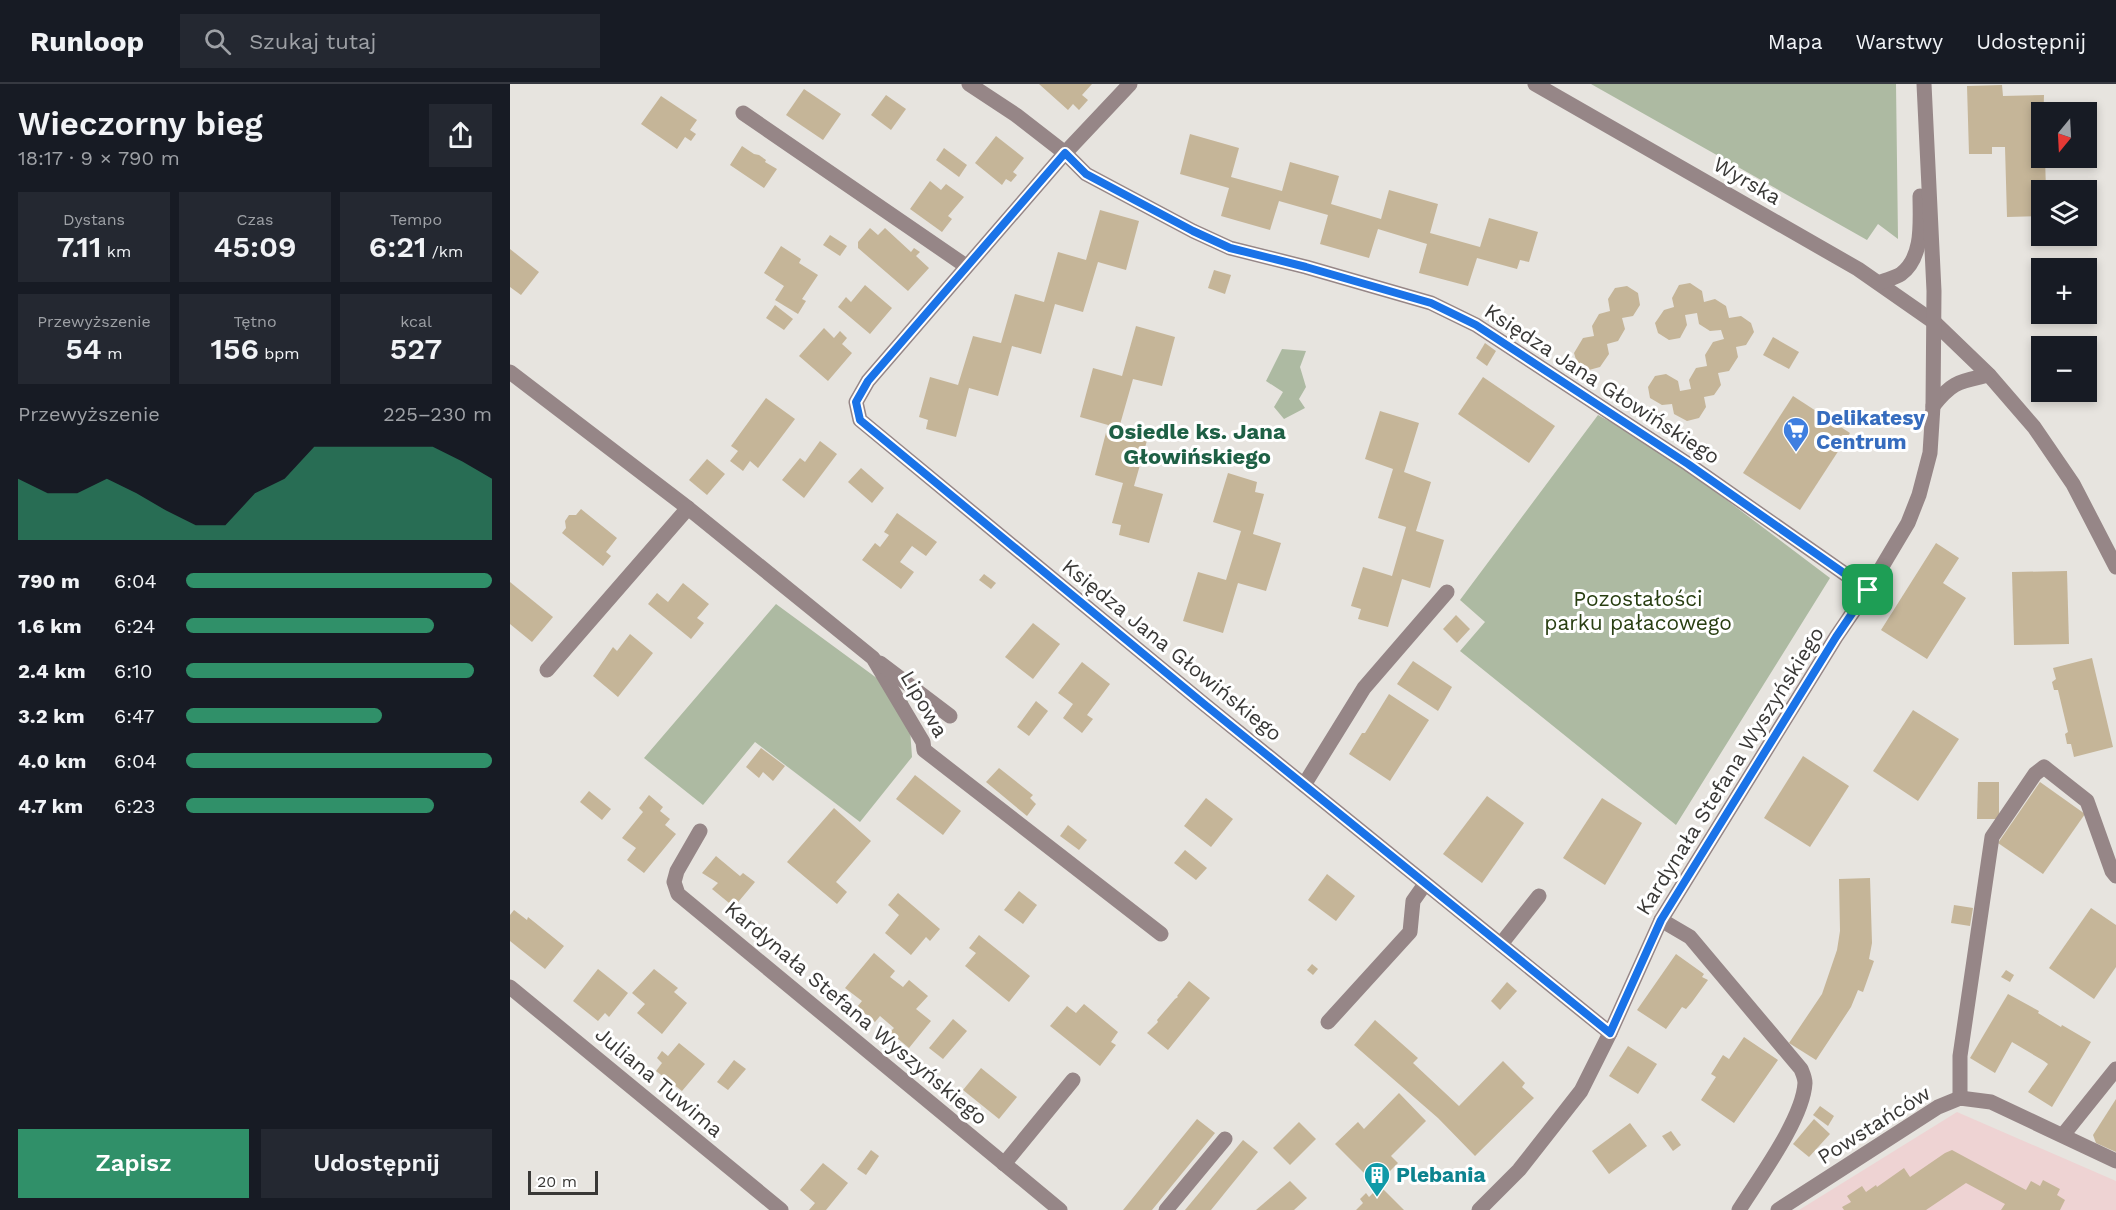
<!DOCTYPE html>
<html lang="pl">
<head>
<meta charset="utf-8">
<style>
  body { margin:0; font-family:"Work Sans",sans-serif; background:#242831; color:#f1f3f6; height:100vh; display:flex; flex-direction:column; font-size:22px; white-space:nowrap }
  * { box-sizing:border-box; margin:0 }
  p { font-size:20px; color:#9ea1a6 }
  .icon { flex:none; width:33px; height:33px; fill:none; stroke:currentColor; stroke-width:2; stroke-linecap:round; stroke-linejoin:round }
  .map { position:relative; flex:1; overflow:hidden }
  .details { display:flex; flex-direction:column; background:#171b24; width:510px }
  .details>* { flex:none }
  .needle { width:39px; rotate:198deg }
  .tools { position:absolute; left:1521px; top:18px; display:grid; gap:12px }
  .tools a { display:grid; place-items:center; width:66px; height:66px; border-radius:0px; background:#171b24; box-shadow:0 3px 9px #0003; font-size:30px }
  .scale { position:absolute; left:18px; bottom:15px; width:70px; box-sizing:border-box; padding-left:6px; border:3px solid #393836; border-top:0; font-size:16px; line-height:21px; white-space:nowrap; color:#393836; -webkit-text-stroke:4px #fff; paint-order:stroke }
  .pin { position:absolute; display:grid; place-items:center; width:51px; height:51px; color:#fff; margin:-26px; border-radius:12px; box-shadow:0 3px 9px #0006 }
  .round { display:grid; place-items:center; flex:none; width:63px; height:63px; border-radius:0px; background:#242831 }
  .head { display:flex; align-items:center; justify-content:space-between; height:102px; padding:0 18px }
  h1 { font-size:33px; font-weight:600; line-height:45px }
  .figures { display:grid; grid-template-columns:repeat(3,1fr); gap:9px; height:102px; padding:6px 18px }
  .figures div { display:grid; align-content:center; border-radius:0px; background:#242831; text-align:center }
  .figures b { font-size:30px; font-weight:600 }
  .figures small { font-size:16px; font-weight:400 }
  .figures p { font-size:16px }
  .chart { height:168px; padding:12px 18px }
  .chart p { display:flex; justify-content:space-between }
  .chart svg { width:100%; height:108px; margin-top:6px; fill:#309069; opacity:.7 }
  .cta { display:flex; gap:12px; margin-top:auto; padding:12px 18px }
  .cta a { flex:1; height:69px; border-radius:0px; background:#309069; color:#fff; font-size:24px; font-weight:600; line-height:69px; text-align:center }
  .cta a+a { background:#242831; color:#f1f3f6 }
  ul { padding:0 18px; list-style:none; font-size:20px }
  li { display:grid; grid-template-columns:96px 72px 1fr; align-items:center; height:45px }
  li i { height:15px; border-radius:8px; background:#309069 }
  header { display:flex; align-items:center; gap:36px; box-sizing:border-box; height:84px; padding:0 30px; background:#171b24; border-bottom:2px solid #363941 }
  header strong { font-size:28px }
  nav { display:flex; gap:33px; margin-inline-start:auto; font-size:21px }
  .search { width:420px; height:54px; background:#242831; display:flex; align-items:center; gap:15px; box-sizing:border-box; padding:0 21px; border-radius:0px; color:#9ea1a6; font-size:22px }
  main { display:flex; flex:1; min-height:0 }
  .map>svg:first-child { display:block }
  .education { fill:#eed3d3 }
  .green { fill:#adbaa2 }
  .building { fill:#c5b598 }
  .lines { fill:none; stroke-linecap:round; stroke-linejoin:round }
  .minor { stroke:#968687; stroke-width:15 }
  .route-casing { stroke:#fff; stroke-width:12 }
  .route { stroke:#1a73e8; stroke-width:8 }
  .labels { text-anchor:middle; stroke-width:6; stroke-linejoin:round; paint-order:stroke }
  .street-label { font-size:21px; fill:#393836; stroke:#fff }
  .shop-label { font-size:21px; font-weight:bold; fill:#366cbe; stroke:#fff; text-anchor:start }
  .park-label { font-size:21px; fill:#283e11; stroke:#fff }
  .culture-label { font-size:21px; font-weight:bold; fill:#0d838f; stroke:#fff; text-anchor:start }
  .neighbourhood-label { font-size:22px; font-weight:bold; fill:#1e6045; stroke:#fff }
</style>
</head>
<body>
<header>
<strong>Runloop</strong>
<div class="search"><svg class="icon" aria-label="search" viewBox="0 0 24 24"><circle cx="10" cy="10" r="6"/><path d="M15 15l6 6"/></svg>Szukaj tutaj</div>
<nav><a>Mapa</a><a>Warstwy</a><a>Udostępnij</a></nav>
</header>
<main>
<section class="details">
<div class="head"><div><h1>Wieczorny bieg</h1><p>18:17 · 9 × 790 m</p></div><a class="round"><svg class="icon" aria-label="share" viewBox="0 0 24 24"><path d="M12 15V3M7 8l5-5 5 5M5 13v7h14v-7"/></svg></a></div>
<div class="figures">
<div><p>Dystans</p><b>7.11<small> km</small></b></div>
<div><p>Czas</p><b>45:09</b></div>
<div><p>Tempo</p><b>6:21<small> /km</small></b></div>
</div>
<div class="figures">
<div><p>Przewyższenie</p><b>54<small> m</small></b></div>
<div><p>Tętno</p><b>156<small> bpm</small></b></div>
<div><p>kcal</p><b>527</b></div>
</div>
<div class="chart"><p><span>Przewyższenie</span>225–230 m</p>
<svg viewBox="0 0 160 44" preserveAspectRatio="none"><path d="M0 44V19L10 25L20 25L30 19L40 25L50 32L60 38L70 38L80 25L90 19L100 6L110 6L120 6L130 6L140 6L150 12L160 19V44z"/></svg>
</div>
<ul>
<li><b>790 m</b>6:04<i style="width:100%"></i></li>
<li><b>1.6 km</b>6:24<i style="width:81%"></i></li>
<li><b>2.4 km</b>6:10<i style="width:94%"></i></li>
<li><b>3.2 km</b>6:47<i style="width:64%"></i></li>
<li><b>4.0 km</b>6:04<i style="width:100%"></i></li>
<li><b>4.7 km</b>6:23<i style="width:81%"></i></li>
</ul>
<div class="cta"><a>Zapisz</a><a>Udostępnij</a></div>
</section>
<div class="map">
<svg width="1606" height="1126" viewBox="0 0 1606 1126">
  <rect width="100%" height="100%" fill="#e7e4df"/>
  <path class="education" d="M1447,1028L1606,1097V1126H1289Z"/>
  <g class="green">
    <path d="M1081,0H1386L1388,155L1368,140L1357,156Z"/>
    <path d="M772,265L796,267L790,283L796,303L789,315L795,324L774,335L764,323L773,308L756,297Z"/>
    <path d="M1088,331L1145,362L1320,494L1166,741L950,567L975,538L950,516Z"/>
    <path d="M266,520L398,617L402,673L350,738L245,658L193,721L134,674Z"/>
  </g>
  <g class="building">
    <path d="M529,0H582L572,11L578,16L569,26L563,20L558,26Z"/>
    <path d="M1492,1L1493,12L1534,11L1532,74H1535L1536,106H1532V132L1497,133L1495,63H1482V70H1459L1457,2Z"/>
    <path d="M294,5L331,30L313,56L276,31Z"/>
    <path d="M376,11L396,25L381,46L361,31Z"/>
    <path d="M151,12L187,36L180,46L186,50L181,57L175,53L167,65L131,40Z"/>
    <path d="M680,50L729,64L721,93L772,107L780,78L829,92L821,120L871,135L879,106L928,120L920,149L970,163L979,134L1028,148L1019,178L1010,176L1007,185L967,174L958,202L909,189L917,160L868,145L859,174L810,160L818,131L769,117L760,146L711,132L719,104L670,90Z"/>
    <path d="M486,52L514,74L503,88L507,91L501,98L496,95L492,101L465,79Z"/>
    <path d="M232,62L244,70L249,71L256,76L255,78L267,85L254,104L220,81Z"/>
    <path d="M434,64L457,81L449,93L426,76Z"/>
    <path d="M420,97L431,106L436,100L454,113L438,132L442,135L432,148L400,125Z"/>
    <path d="M590,126L629,137L616,186L588,178L573,228L545,220L531,270L502,262L488,312L459,304L446,353L416,345L418,336L409,333L420,293L448,301L463,252L491,259L505,210L534,218L548,168L576,176Z"/>
    <path d="M360,144L368,151L375,144L401,168L404,164L410,168L406,172L419,184L398,207L348,164V158Z"/>
    <path d="M320,151L337,162L330,172L313,161Z"/>
    <path d="M271,162L291,175L289,179L308,191L292,215L296,217L288,230L265,216L274,202L254,189Z"/>
    <path d="M0,165L29,188L11,211L0,203Z"/>
    <path d="M704,186L721,191L715,210L698,204Z"/>
    <path d="M1180,199L1192,207L1194,218L1205,215L1216,222L1219,234L1231,232L1241,239L1244,248L1236,261L1226,263L1228,273L1219,287L1208,289L1211,301L1204,311L1194,313L1196,323L1189,334L1177,337L1164,330L1162,320L1152,321L1140,314L1138,303L1145,292L1156,290L1168,297L1170,307L1181,305L1179,296L1186,284L1197,282L1195,271L1203,258L1214,255L1211,246L1200,247L1189,240L1187,229L1175,231L1177,241L1170,254L1159,256L1148,249L1145,239L1154,226L1164,223L1162,214L1169,201Z"/>
    <path d="M355,201L382,224L360,250L328,223L336,213L341,218Z"/>
    <path d="M1117,202L1128,209L1130,221L1123,232L1112,234L1115,245L1108,257L1097,260L1099,270L1090,283L1079,286L1067,279L1064,269L1073,254L1084,252L1082,242L1089,230L1100,227L1098,215L1105,204Z"/>
    <path d="M265,221L283,235L274,246L256,234Z"/>
    <path d="M626,242L665,253L652,302L623,295L609,344L638,353L624,402L653,410L639,459L609,451L611,441L602,439L613,399L585,391L598,341L570,333L583,284L612,292Z"/>
    <path d="M314,244L324,254L330,247L337,254L332,260L342,269L318,297L289,272Z"/>
    <path d="M1263,253L1289,268L1279,285L1253,271Z"/>
    <path d="M975,259L986,267L977,282L966,274Z"/>
    <path d="M973,293L1045,342L1019,379L948,330Z"/>
    <path d="M1283,312L1340,349L1290,426L1233,389Z"/>
    <path d="M256,314L285,335L248,384L240,377L233,387L220,377L228,367L221,362Z"/>
    <path d="M870,327L909,339L894,388L921,398L906,447L934,456L920,504L892,495L878,543L848,535L851,525L841,522L853,483L882,492L896,443L868,434L883,385L855,375Z"/>
    <path d="M310,357L327,370L294,414L272,396L290,374L295,378Z"/>
    <path d="M197,375L215,390L197,411L179,396Z"/>
    <path d="M351,384L374,404L362,419L338,398Z"/>
    <path d="M718,389L747,398L745,408L754,410L743,450L771,459L756,507L728,499L713,549L673,537L688,488L716,496L731,447L703,438Z"/>
    <path d="M71,425L107,454L96,468L101,472L93,482L52,449L56,444L55,437L59,431H66Z"/>
    <path d="M387,429L427,458L416,472L402,462L390,478L404,488L391,505L352,476L365,459L370,463L379,451L374,448Z"/>
    <path d="M1426,459L1449,474L1433,499L1456,514L1417,575L1371,546Z"/>
    <path d="M1557,487L1559,560L1504,561L1502,488Z"/>
    <path d="M474,490L486,499L481,505L469,496Z"/>
    <path d="M0,498L43,533L22,558L0,540Z"/>
    <path d="M173,499L199,520L187,534L194,539L181,555L138,520L147,509L158,518Z"/>
    <path d="M946,531L960,545L947,559L933,545Z"/>
    <path d="M523,539L550,560L523,595L495,573Z"/>
    <path d="M120,550L143,569L108,613L83,592L103,563L107,567Z"/>
    <path d="M1582,574L1603,663L1564,673L1561,660H1557L1555,650L1558,648L1548,606H1544L1542,598L1546,595L1543,584Z"/>
    <path d="M903,577L942,603L928,627L887,600Z"/>
    <path d="M572,578L600,600L577,631L583,635L572,649L553,634L563,620L548,609Z"/>
    <path d="M879,610L919,636L880,697L839,670L852,649H855Z"/>
    <path d="M526,617L538,627L519,652L507,643Z"/>
    <path d="M1403,626L1449,655L1408,717L1363,687Z"/>
    <path d="M251,664L275,682L263,697L253,688L249,694L236,683Z"/>
    <path d="M1293,672L1339,702L1300,763L1254,734Z"/>
    <path d="M489,684L523,711L520,714L526,720L517,732L476,698Z"/>
    <path d="M405,691L451,727L433,751L386,715Z"/>
    <path d="M1468,698H1489V735H1467Z"/>
    <path d="M1530,698L1575,730L1533,790L1488,759Z"/>
    <path d="M79,707L101,725L92,736L70,718Z"/>
    <path d="M139,711L153,723L150,727L160,735L155,741L166,750L134,789L117,776L126,764L112,754L133,728L129,724Z"/>
    <path d="M977,712L1014,739L972,799L933,770Z"/>
    <path d="M696,714L723,735L701,763L674,742Z"/>
    <path d="M1092,714L1132,739L1095,801L1053,774Z"/>
    <path d="M324,724L361,757L326,798L337,808L327,820L277,778Z"/>
    <path d="M558,741L577,756L569,766L550,752Z"/>
    <path d="M675,766L697,784L686,796L664,779Z"/>
    <path d="M206,772L230,792L233,789L245,798L224,823L202,805L208,799L192,789Z"/>
    <path d="M817,790L845,812L826,837L798,816Z"/>
    <path d="M1360,794L1362,859L1359,875L1364,877L1353,908L1348,906L1341,923L1306,976L1279,959L1312,910L1327,866L1330,847L1329,795Z"/>
    <path d="M509,807L527,821L513,840L494,826Z"/>
    <path d="M388,809L430,845L420,857L416,853L401,871L375,849L389,831L378,821Z"/>
    <path d="M1444,821L1463,824L1460,842L1441,839Z"/>
    <path d="M1581,824L1606,841V883L1584,915L1539,884Z"/>
    <path d="M4,826L17,836L18,833L54,862L35,885L0,857V831Z"/>
    <path d="M469,851L520,892L499,918L455,882L466,869L459,864Z"/>
    <path d="M364,869L385,887L380,893L393,903L399,896L418,912L406,925L421,937L399,964L380,948L384,944L370,932L365,938L347,923L352,917L335,904Z"/>
    <path d="M1166,870L1194,890L1192,893L1198,896L1182,918L1176,925L1172,923L1156,945L1127,926Z"/>
    <path d="M802,880L808,885L803,891L797,886Z"/>
    <path d="M88,885L118,909L99,933L95,929L88,937L63,917Z"/>
    <path d="M144,885L168,904L164,908L177,919L152,950L127,929L135,920L122,909Z"/>
    <path d="M1496,886L1504,891L1500,898L1491,893Z"/>
    <path d="M679,897L700,914L658,966L637,949L648,938L647,936L665,915L668,913L667,912Z"/>
    <path d="M997,898L1007,907L990,926L981,917Z"/>
    <path d="M1498,910L1529,927L1528,929L1551,943L1552,941L1581,958L1542,1023L1518,1008L1538,980L1534,977L1502,958L1485,989L1460,974Z"/>
    <path d="M574,920L608,948L601,958L606,961L590,982L540,942L557,922L566,929Z"/>
    <path d="M443,935L457,947L433,975L419,964Z"/>
    <path d="M865,936L908,974L903,979L949,1022L993,977L1015,999L1012,1003L1024,1014L965,1072L928,1034L844,961Z"/>
    <path d="M1234,953L1268,976L1224,1039L1191,1016L1206,993L1201,990L1213,971L1219,975Z"/>
    <path d="M169,959L195,980L172,1007L146,987L152,979L147,974L152,967L158,972Z"/>
    <path d="M1118,962L1147,980L1128,1010L1099,992Z"/>
    <path d="M224,976L236,985L218,1006L207,998Z"/>
    <path d="M471,984L507,1013L489,1035L453,1006Z"/>
    <path d="M889,1009L916,1037L881,1072L888,1079L866,1101L825,1060L848,1038L854,1045Z"/>
    <path d="M1606,1015V1068L1586,1059L1583,1051Z"/>
    <path d="M1310,1022L1324,1032L1318,1042L1303,1031Z"/>
    <path d="M687,1035L705,1049L642,1126H613Z"/>
    <path d="M1304,1035L1320,1050L1299,1073L1283,1060Z"/>
    <path d="M789,1038L806,1055L780,1081L763,1064Z"/>
    <path d="M1120,1039L1137,1062L1099,1090L1082,1067Z"/>
    <path d="M1161,1047L1171,1061L1163,1067L1152,1052Z"/>
    <path d="M733,1056L748,1068L701,1126H675Z"/>
    <path d="M361,1066L369,1072L356,1091L347,1085Z"/>
    <path d="M1442,1066L1516,1106L1521,1097L1530,1102L1533,1096L1550,1105L1547,1111L1555,1116L1550,1126H1491L1495,1120L1456,1099L1416,1126H1334L1332,1123L1341,1118L1337,1112L1352,1102L1356,1108L1366,1101L1367,1103L1394,1084L1400,1093L1435,1069Z"/>
    <path d="M313,1079L338,1099L316,1126H299L305,1119L290,1106Z"/>
    <path d="M780,1097L797,1114L784,1126H746Z"/>
    <path d="M870,1102L894,1126H846L853,1119L850,1115L856,1109L859,1113Z"/>
  </g>
  <g class="lines">
    <g class="minor">
      <path d="M459,0L506,31L555,69L576,90L683,147L720,164L796,183L921,219L966,241L1178,380L1358,506"/>
      <path d="M620,0L555,69L358,297L346,318L350,336L694,620L1100,949"/>
      <path d="M1025,0L1348,185L1424,238L1479,291L1524,343L1563,400L1606,483"/>
      <path d="M233,29L456,182"/>
      <path d="M1369,199C1375,196 1385,194 1391,190C1414,173 1410,137 1410,112"/>
      <path d="M0,288L178,424L363,574L413,658L414,666L651,850"/>
      <path d="M1423,322C1443,297 1449,298 1479,291"/>
      <path d="M370,579L440,632"/>
      <path d="M37,586L178,424"/>
      <path d="M794,701L854,604L937,508"/>
      <path d="M190,747L167,787L164,798L168,810L550,1126"/>
      <path d="M1151,836L1180,853L1291,985C1293,990 1295,994 1295,999C1293,1035 1249,1094 1229,1126"/>
      <path d="M991,860L1029,812"/>
      <path d="M0,903L271,1126"/>
      <path d="M818,938L900,848L903,817L915,800"/>
      <path d="M1450,1014V972L1482,753L1525,690L1534,683L1577,717L1602,787L1606,792"/>
      <path d="M1553,1051L1606,985"/>
      <path d="M494,1080L563,996"/>
      <path d="M656,1126L715,1055"/>
      <path d="M969,1126L1009,1086L1071,1007L1100,949L1151,836L1326,553L1358,506L1398,439L1409,411L1420,369L1423,322L1424,207L1414,0"/>
      <path d="M1268,1126L1428,1023L1450,1014L1481,1018L1606,1077"/>
    </g>
  </g>
  <g class="lines">
    <g class="route-casing">
      <path id="route" d="M555,69L576,90L683,147L720,164L796,183L921,219L966,241L1178,380L1358,506L1326,553L1151,836L1100,949L694,620L350,336L346,318L358,297Z"/>
    </g>
    <use href="#route" class="route"/>
  </g>
  <defs>
    <g id="supermarket-pin" transform="scale(1.35)"><path d="M0 17L-7.5 6A9.5 9.5 0 1 1 7.5 6Z" fill="#3f7fe0" stroke="#fff"/><path d="M-6-5.5h2.5l.6 2H6L4.5 2H-2.5L-4.4-4H-6ZM-1.5 3.2a1.3 1.3 0 1 0 .1 0ZM3 3.2a1.3 1.3 0 1 0 .1 0Z" fill="#fff"/></g>
    <g id="building-pin" transform="scale(1.35)"><path d="M0 17L-7.5 6A9.5 9.5 0 1 1 7.5 6Z" fill="#0f9aa8" stroke="#fff"/><path d="M-4-6H4V6H1V3H-1V6H-4ZM-2.5-4.3h1.7v1.8h-1.7ZM.8-4.3h1.7v1.8H.8ZM-2.5-1h1.7V.8h-1.7ZM.8-1h1.7V.8H.8Z" fill="#fff"/></g>
  </defs>
  <g fill-rule="evenodd">
    <use href="#supermarket-pin" x="1286" y="346"/>
    <use href="#building-pin" x="867" y="1091"/>
  </g>
  <g class="labels">
    <g class="street-label">
      <text transform="translate(1237 97) rotate(30)" y="7">Wyrska</text>
      <text transform="translate(1092 300) rotate(33)" y="7">Księdza Jana Głowińskiego</text>
      <text transform="translate(662 566) rotate(39)" y="7">Księdza Jana Głowińskiego</text>
      <text transform="translate(414 620) rotate(60)" y="7">Lipowa</text>
      <text transform="translate(1220 687) rotate(-58)" y="7">Kardynała Stefana Wyszyńskiego</text>
      <text transform="translate(346 929) rotate(40)" y="7">Kardynała Stefana Wyszyńskiego</text>
      <text transform="translate(149 998) rotate(40)" y="7">Juliana Tuwima</text>
      <text transform="translate(1364 1041) rotate(-32)" y="7">Powstańców</text>
    </g>
    <g class="shop-label">
      <text x="1306" y="341">Delikatesy<tspan x="1306" dy="24">Centrum</tspan></text>
    </g>
    <g class="park-label">
      <text x="1128" y="522">Pozostałości<tspan x="1128" dy="24">parku pałacowego</tspan></text>
    </g>
    <g class="culture-label">
      <text x="886" y="1098">Plebania</text>
    </g>
    <g class="neighbourhood-label">
      <text x="687" y="355">Osiedle ks. Jana<tspan x="687" dy="25">Głowińskiego</tspan></text>
    </g>
  </g>
</svg>
<div class="tools">
<a><svg class="needle" viewBox="-14 -14 28 28"><path d="M0-13l5 13h-10z" fill="#e53935"/><path d="M0 13l5-13h-10z" fill="#9ea1a6"/></svg></a>
<a><svg class="icon" aria-label="layers" viewBox="0 0 24 24"><path d="M12 4l9 5-9 5-9-5zM3 14l9 5 9-5"/></svg></a>
<a>+</a>
<a>−</a>
</div>
<div class="scale">20 m</div>
<div class="pin" style="left:1358px;top:506px;background:#1e9e55"><svg class="icon" aria-label="arrive" viewBox="0 0 24 24"><path d="M6 21V4h12l-3 4 3 4H6"/></svg></div>
</div>
</main>
</body>
</html>
